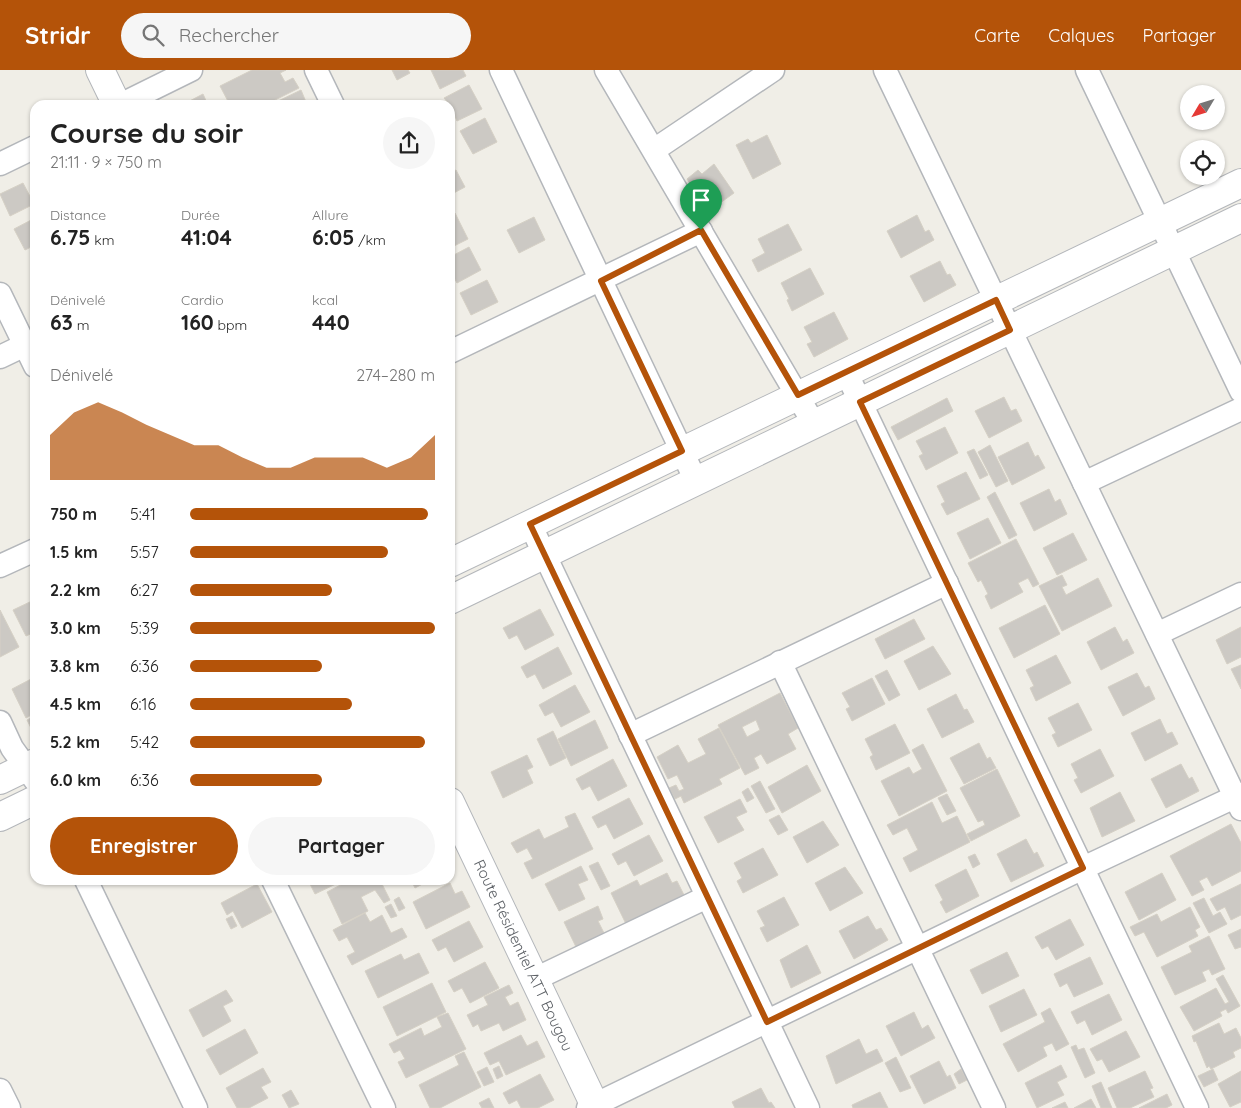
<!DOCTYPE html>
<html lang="fr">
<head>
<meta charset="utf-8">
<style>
  body { margin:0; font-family:Quicksand,sans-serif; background:#f6f6f6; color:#222; height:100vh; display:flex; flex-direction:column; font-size:19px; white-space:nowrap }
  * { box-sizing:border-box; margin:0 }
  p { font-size:16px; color:#767676 }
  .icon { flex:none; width:28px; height:28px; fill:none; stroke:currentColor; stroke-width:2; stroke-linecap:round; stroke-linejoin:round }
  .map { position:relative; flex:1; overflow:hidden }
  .sheet { position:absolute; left:30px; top:30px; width:425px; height:785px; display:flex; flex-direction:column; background:#fff; border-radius:15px; box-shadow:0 1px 4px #0004 }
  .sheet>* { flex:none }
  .needle { width:32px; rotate:232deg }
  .tools { position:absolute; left:1180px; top:15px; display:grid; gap:10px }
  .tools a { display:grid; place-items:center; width:45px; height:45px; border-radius:50%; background:#fff; box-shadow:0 1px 4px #0004; font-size:25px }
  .pin { position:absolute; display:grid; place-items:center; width:42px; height:42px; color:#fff; margin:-51px -21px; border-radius:50% 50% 50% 0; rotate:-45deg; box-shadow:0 0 5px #0007 }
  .pin .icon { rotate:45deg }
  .round { display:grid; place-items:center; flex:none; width:52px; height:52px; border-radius:26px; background:#f6f6f6 }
  .overview { display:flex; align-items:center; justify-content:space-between; height:85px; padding:0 20px }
  h1 { font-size:28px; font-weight:700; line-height:38px }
  .stats { display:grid; grid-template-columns:repeat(3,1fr); gap:8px; height:85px; padding:5px 20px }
  .stats div { display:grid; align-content:center }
  .stats b { font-size:21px; font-weight:700 }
  .stats small { font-size:14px; font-weight:400 }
  .stats p { font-size:14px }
  .chart { height:140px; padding:10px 20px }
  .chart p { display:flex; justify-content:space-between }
  .chart svg { width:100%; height:90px; margin-top:5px; fill:#b45309; opacity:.7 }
  .cta { display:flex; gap:10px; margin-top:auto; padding:10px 20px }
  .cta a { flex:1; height:58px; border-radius:30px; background:#b45309; color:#fff; font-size:20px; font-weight:700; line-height:58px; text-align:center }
  .cta a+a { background:#f6f6f6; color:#222 }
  ul { padding:0 20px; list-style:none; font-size:16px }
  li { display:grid; grid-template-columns:80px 60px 1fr; align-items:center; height:38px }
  li i { height:12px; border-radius:6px; background:#b45309 }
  header { display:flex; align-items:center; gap:30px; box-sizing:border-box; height:70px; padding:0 25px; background:#b45309; color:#fff }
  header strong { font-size:24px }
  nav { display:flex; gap:28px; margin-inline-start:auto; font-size:18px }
  .search { width:350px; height:45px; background:#f6f6f6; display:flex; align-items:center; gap:12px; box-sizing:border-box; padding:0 18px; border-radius:28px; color:#767676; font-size:19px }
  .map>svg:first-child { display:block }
  .building { fill:#ccc9c4; stroke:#d5d0c5; fill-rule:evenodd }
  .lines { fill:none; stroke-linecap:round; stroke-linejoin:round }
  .minor-casing { stroke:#b4b7bb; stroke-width:25 }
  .tertiary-casing { stroke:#b4b7bb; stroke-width:30 }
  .minor { stroke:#fff; stroke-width:22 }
  .tertiary { stroke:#fff; stroke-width:28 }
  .route-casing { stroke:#fff; stroke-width:10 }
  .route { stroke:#b45309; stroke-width:6 }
  .labels { text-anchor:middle; stroke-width:5; stroke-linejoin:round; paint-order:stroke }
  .street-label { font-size:15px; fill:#5e6267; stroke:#fff }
</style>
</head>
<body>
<header>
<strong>Stridr</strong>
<div class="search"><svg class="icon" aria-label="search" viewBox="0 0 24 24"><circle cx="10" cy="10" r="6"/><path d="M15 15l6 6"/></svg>Rechercher</div>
<nav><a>Carte</a><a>Calques</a><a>Partager</a></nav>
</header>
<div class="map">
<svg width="1241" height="1038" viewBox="0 0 1241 1038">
  <rect width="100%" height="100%" fill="#f0eee7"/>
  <g class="building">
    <path d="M252,0H286L280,3L285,12L293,8L299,18L265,35H230L220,16Z"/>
    <path d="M392,0H408L410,3L397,10Z"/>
    <path d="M431,0H463L466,6L440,19Z"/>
    <path d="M469,15L482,39L457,51L450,35L444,28Z"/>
    <path d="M301,20L306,32L300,35H270Z"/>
    <path d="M203,24L208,35H182Z"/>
    <path d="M485,48L497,72L473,84L460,61Z"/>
    <path d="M767,65L781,94L753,109L736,75L748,69L751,73Z"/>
    <path d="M714,94L734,123L709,141L687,109L698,100L702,104Z"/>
    <path d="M456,100L465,117L450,125V103Z"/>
    <path d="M23,113L34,134L10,146L0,124Z"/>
    <path d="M455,143L468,169L450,178V145Z"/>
    <path d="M917,145L925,162L929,160L934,170L901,188L887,161Z"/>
    <path d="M534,147L545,170L519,183L507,160Z"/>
    <path d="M35,148V175L25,180L14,159Z"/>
    <path d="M788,154L802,180L758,202L752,190L765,183L758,169Z"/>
    <path d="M469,177L481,200L457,213L450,200V187Z"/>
    <path d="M940,191L947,205L950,204L956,215L924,232L910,206Z"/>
    <path d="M810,198L824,224L792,241L787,230L789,229L781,213Z"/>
    <path d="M487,210L498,232L471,245L460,223Z"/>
    <path d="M834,242L848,269L814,287L807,274L812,272L804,257Z"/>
    <path d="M1004,327L1011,341L1016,339L1022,351L989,368L975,341Z"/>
    <path d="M947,328L953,341L898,370L891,357Z"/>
    <path d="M945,357L958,383L926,400L919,386L923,384L916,371Z"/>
    <path d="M1028,372L1035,387L1038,385L1045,398L1012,415L998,387Z"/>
    <path d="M990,375L1008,411L996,417L978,382Z"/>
    <path d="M974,379L988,405L980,409L967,382Z"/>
    <path d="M966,402L980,429L947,445L941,434L945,432L937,416Z"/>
    <path d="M1049,419L1055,432L1060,429L1067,444L1034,461L1020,433Z"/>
    <path d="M995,422L1017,465L1009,469L987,427Z"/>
    <path d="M988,448L1001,473L970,489L957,463Z"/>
    <path d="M1073,463L1087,490L1057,505L1043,478Z"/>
    <path d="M1016,469L1039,514L1033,517L1028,508L1018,513L1023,522L991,539L985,526L988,524L981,510L978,512L968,493Z"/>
    <path d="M1062,505L1067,515L1062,517L1066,525L1098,508L1112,536L1062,561L1039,516Z"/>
    <path d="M34,530L35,562L26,566L13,540Z"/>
    <path d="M1045,535L1060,564L1014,588L999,558Z"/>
    <path d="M540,539L554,565L525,580L517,565L509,569L503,558Z"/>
    <path d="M0,540L19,577L0,587Z"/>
    <path d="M914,549L925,569L885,589L875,569Z"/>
    <path d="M1115,557L1123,572L1127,569L1134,583L1101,600L1087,572Z"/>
    <path d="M1241,557V587L1227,594L1216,570Z"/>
    <path d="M933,576L951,604L919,620L904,591Z"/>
    <path d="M558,577L572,604L543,619L535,604L527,608L521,597Z"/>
    <path d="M1056,585L1071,613L1036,631L1030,618L1034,616L1026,600Z"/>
    <path d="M1241,595V619L1231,599Z"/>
    <path d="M887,600L900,625L889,631L875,606Z"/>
    <path d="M1137,603L1145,618L1149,616L1155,629L1123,646L1108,617Z"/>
    <path d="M33,608L35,612V643L26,648L12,619Z"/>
    <path d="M872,608L885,634L852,651L846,639L850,637L842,623Z"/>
    <path d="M575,615L590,642L561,657L553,642L545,646L539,635Z"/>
    <path d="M780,623L798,658L788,664L796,679L767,694L761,684L754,688L759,698L745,705L718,655ZM756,650L760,660L747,667L742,657Z"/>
    <path d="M956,624L964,640L967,639L974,652L942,668L927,639Z"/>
    <path d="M1078,633L1092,660L1058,677L1052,665L1056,663L1048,648Z"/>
    <path d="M35,646V658L32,660L27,650Z"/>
    <path d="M1160,649L1167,664L1172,662L1178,674L1145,691L1131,663Z"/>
    <path d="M595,650L608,678L571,696L558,669Z"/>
    <path d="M895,654L910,683L876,700L870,687L873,685L865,669Z"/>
    <path d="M719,658L740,698L719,709L722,714L684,733L681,726L675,729L669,718L676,715L679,721L684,719L677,705L668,709L657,687L678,675L688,693L706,684L698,669Z"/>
    <path d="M553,661L566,688L550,696L537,669Z"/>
    <path d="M979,673L987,689L990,687L996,698L964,714L950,688Z"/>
    <path d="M923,674L947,721L899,746L881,711L909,697L913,704L922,699L912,680Z"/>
    <path d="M1100,679L1114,706L1081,723L1074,710L1078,708L1071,694Z"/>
    <path d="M527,685L533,697L527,700L533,713L503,728L491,702Z"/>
    <path d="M613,689L627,716L598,731L590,716L582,720L576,709Z"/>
    <path d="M1181,694L1189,709L1192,707L1199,721L1166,738L1151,709Z"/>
    <path d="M807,695L821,721L782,743L768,717Z"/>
    <path d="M997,699L1020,746L971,771L967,764L985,755L983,750L978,752L960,718Z"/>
    <path d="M760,711L775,739L766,743L751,716Z"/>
    <path d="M748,718L754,728L747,732L742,722Z"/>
    <path d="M1120,722L1135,751L1102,767L1090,738Z"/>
    <path d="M947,724L956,741L947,745L938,728Z"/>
    <path d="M629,728L643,754L614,769L606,754L598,758L592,747Z"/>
    <path d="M740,729L747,742L736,747L744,760L718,773L704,747Z"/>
    <path d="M932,732L942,753L957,746L970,772L910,802L903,788L918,780L907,758L893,765L887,755Z"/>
    <path d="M575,743L593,779L532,809L524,793L533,789L527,778L517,783L511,773L539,759L544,769L569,757L565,747Z"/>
    <path d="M779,745L788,760L778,765L769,750Z"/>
    <path d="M823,751L839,775L807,793L793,767Z"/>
    <path d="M1231,754L1241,773V801L1212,816L1207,807L1199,811L1204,820L1192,826L1170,786Z"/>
    <path d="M649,765L663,791L634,806L626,791L618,795L612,784Z"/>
    <path d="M1026,769L1034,784L1037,782L1044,796L1011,812L997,784Z"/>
    <path d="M763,778L778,805L743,823L737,811L742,808L734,793Z"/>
    <path d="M975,784L980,794L973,798L968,787Z"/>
    <path d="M598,792L610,816L601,820L589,796Z"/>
    <path d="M581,796L588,810L578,814L585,829L559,841L545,814Z"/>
    <path d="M845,797L863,823L830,841L815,813Z"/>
    <path d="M966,799L979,826L946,843L940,832L943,830L935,815Z"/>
    <path d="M667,803L672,813L677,811L685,827L627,856L611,823L637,810L640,816Z"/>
    <path d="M1162,803L1176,830L1139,850L1125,822Z"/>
    <path d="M308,810H344L315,824Z"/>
    <path d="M350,810H380L390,830L384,833L375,820L361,827L368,841L342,854L327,822Z"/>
    <path d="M411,810H430L415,818Z"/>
    <path d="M450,813L455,824L462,821L470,837L426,859L413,832Z"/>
    <path d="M257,814L272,842L242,858L233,841L227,845L221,833Z"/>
    <path d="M1241,814V845L1231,850L1225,837L1217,841L1210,829Z"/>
    <path d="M399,827L405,838L399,841L394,830Z"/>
    <path d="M784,827L799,855L767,872L760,858L765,856L757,841Z"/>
    <path d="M1204,828L1213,846L1220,842L1227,854L1209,863L1193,833Z"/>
    <path d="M391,834L397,846L391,848L385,837Z"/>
    <path d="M598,836L603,849L598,851L605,865L577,879L564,852Z"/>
    <path d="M1190,837L1200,857L1195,860L1198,866L1157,887L1144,862L1135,866L1130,857L1157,844L1161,852Z"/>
    <path d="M365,843L370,852L382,845L391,863L402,858L407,867L352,895L347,886L355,882L347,867L339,871L333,860Z"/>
    <path d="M232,846L237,856L231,859L226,849Z"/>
    <path d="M868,846L876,860L881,858L888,870L854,889L839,861Z"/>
    <path d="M1070,849L1084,875L1056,890L1048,876L1042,879L1035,867Z"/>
    <path d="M469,851L483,877L454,892L446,877L438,881L432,870Z"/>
    <path d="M1241,859V877L1235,879L1228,865Z"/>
    <path d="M1209,866L1225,899L1212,905L1209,899L1202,902L1206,911L1175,925L1161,897L1192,882L1189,876Z"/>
    <path d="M807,875L821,903L791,918L780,890Z"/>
    <path d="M1007,882L1019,906L982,924L970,900Z"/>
    <path d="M419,883L429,903L378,928L365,901L401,884L404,890Z"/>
    <path d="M1090,887L1103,914L1074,927L1067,913L1060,917L1054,904Z"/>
    <path d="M485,892L499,918L470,933L462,918L454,922L448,911Z"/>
    <path d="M1223,905L1240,936L1228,943L1226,939L1220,942L1222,946L1194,961L1180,937L1216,918L1225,934L1229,932L1216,909Z"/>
    <path d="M432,913L446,942L397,966L383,937Z"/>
    <path d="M509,915L513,923L505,927L510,936L518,932L526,950L503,961L499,953L481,961L478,954L473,957L467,945L488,935L484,927Z"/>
    <path d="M1024,919L1037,945L1001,962L989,936Z"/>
    <path d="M226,920L233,931L223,936L231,951L203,967L189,940Z"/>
    <path d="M1109,924L1122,950L1092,965L1085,950L1077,954L1071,942Z"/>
    <path d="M1050,938L1069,974L1056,981L1052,973L1043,977L1047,986L1018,1002L1003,974L1045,952L1041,943Z"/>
    <path d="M914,942L922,959L928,955L935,968L901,986L886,956Z"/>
    <path d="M448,943L466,979L406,1008L398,992L405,989L400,980L394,983L389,974L421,958L424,966L442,957L437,947Z"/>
    <path d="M1219,953L1224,964L1236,958L1241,968V978L1233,982L1235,987L1211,999L1209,996L1207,998L1196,971L1194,972L1192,966Z"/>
    <path d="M245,959L258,983L220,1005L206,980Z"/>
    <path d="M1126,961L1140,987L1109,1002L1102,989L1097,991L1090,979Z"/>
    <path d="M521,965L527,976L537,971L545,987L506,1005L499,991L490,995L484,983Z"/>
    <path d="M859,969L866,984L877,979L883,991L836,1014L826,986Z"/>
    <path d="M1076,975L1078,980L1084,978L1095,1003L1085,1008L1071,977Z"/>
    <path d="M464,982L481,1017L440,1038H430L419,1015L459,995L455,986Z"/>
    <path d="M896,987L911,1018L900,1022L885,993Z"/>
    <path d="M939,991L947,1007L950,1005L956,1018L924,1034L910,1006Z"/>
    <path d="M1061,995L1067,1007L1057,1012L1064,1025L1037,1038L1025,1013Z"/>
    <path d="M499,996L503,1006L497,1009L493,999Z"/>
    <path d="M487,997L494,1012L484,1016L477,1002Z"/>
    <path d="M263,998L271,1012L261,1017L268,1028L249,1038H237L226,1018Z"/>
    <path d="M961,999L967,1010L959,1014L954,1004Z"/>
    <path d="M1213,999L1218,1010L1204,1017L1198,1006Z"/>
    <path d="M1145,1001L1153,1018L1150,1019L1154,1027L1130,1038H1117L1108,1018Z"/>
    <path d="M1241,1001V1032L1230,1037L1218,1014Z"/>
    <path d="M540,1004L554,1030L538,1038H521L517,1030L509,1034L503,1023Z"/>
    <path d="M1101,1012L1112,1038H1101L1092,1016Z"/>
    <path d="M761,1018L769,1033L771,1032L775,1038H735L732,1032Z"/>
    <path d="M291,1020L299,1034L289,1038L282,1025Z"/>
    <path d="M880,1022L888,1038H853L852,1035Z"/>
    <path d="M1167,1024L1172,1035L1166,1038H1139Z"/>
    <path d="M489,1028L494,1038H482L479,1033Z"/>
    <path d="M1091,1029L1096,1038H1074Z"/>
    <path d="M1065,1032L1068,1038H1052Z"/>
  </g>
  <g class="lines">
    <g class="minor-casing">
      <g id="minor">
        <path d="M316,0L333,35"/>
        <path d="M501,0L696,411"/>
        <path d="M606,0L814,354"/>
        <path d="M885,0L1241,739"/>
        <path d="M1087,0L1241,321"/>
        <path d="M120,35L191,0"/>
        <path d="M654,80L773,0"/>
        <path d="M0,94L35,77"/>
        <path d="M0,224L35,296"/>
        <path d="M450,282L701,161"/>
        <path d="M0,287L25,275"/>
        <path d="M846,302L1197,1038"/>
        <path d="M1084,413L1241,339"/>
        <path d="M530,454L808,1038"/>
        <path d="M0,496L35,480"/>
        <path d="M1157,564L1241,524"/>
        <path d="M780,592L994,1038"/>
        <path d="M0,652L12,678L35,710"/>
        <path d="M630,665L947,513"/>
        <path d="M86,810L196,1038"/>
        <path d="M273,810L384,1038"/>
        <path d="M535,909L707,827"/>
        <path d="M0,1020L9,1038"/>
        <path d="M588,1038L1083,798L1241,724"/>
      </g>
    </g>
    <g class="tertiary-casing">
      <g id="tertiary">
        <path d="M100,0L117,35"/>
        <path d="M450,493L1241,113"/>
        <path d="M450,530L1241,148"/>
        <path d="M0,710L35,693"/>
        <path id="s1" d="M450,732L596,1038"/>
        <path d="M0,747L35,730"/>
      </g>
    </g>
    <use href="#minor" class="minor"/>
    <use href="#tertiary" class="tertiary"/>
  </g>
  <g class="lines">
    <g class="route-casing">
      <path id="route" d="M701,160L798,325L996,230L1010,260L860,332L1083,798L767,952L530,454L682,381L601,211Z"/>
    </g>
    <use href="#route" class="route"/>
  </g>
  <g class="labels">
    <g class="street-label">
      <text dy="5" stroke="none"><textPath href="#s1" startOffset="170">Route Résidentiel ATT Bougou</textPath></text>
    </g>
  </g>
</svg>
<div class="tools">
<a><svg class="needle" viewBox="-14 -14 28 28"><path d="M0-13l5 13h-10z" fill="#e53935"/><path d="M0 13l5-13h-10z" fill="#767676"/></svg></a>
<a><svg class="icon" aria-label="locate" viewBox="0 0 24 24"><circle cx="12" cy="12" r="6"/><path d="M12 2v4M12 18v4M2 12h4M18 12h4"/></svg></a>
</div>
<div class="pin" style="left:701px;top:160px;background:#1e9e55"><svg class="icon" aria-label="arrive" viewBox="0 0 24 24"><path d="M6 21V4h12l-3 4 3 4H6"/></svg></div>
<section class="sheet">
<div class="overview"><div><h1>Course du soir</h1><p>21:11 · 9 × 750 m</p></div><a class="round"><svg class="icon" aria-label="share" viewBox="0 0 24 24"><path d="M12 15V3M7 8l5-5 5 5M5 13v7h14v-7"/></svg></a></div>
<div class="stats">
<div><p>Distance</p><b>6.75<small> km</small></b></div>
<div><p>Durée</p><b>41:04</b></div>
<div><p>Allure</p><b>6:05<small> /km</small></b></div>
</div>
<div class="stats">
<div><p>Dénivelé</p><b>63<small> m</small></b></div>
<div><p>Cardio</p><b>160<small> bpm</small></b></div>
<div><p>kcal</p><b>440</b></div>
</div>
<div class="chart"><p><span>Dénivelé</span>274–280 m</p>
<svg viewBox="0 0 160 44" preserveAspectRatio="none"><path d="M0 44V22L10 11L20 6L30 11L40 17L50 22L60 27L70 27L80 33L90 38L100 38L110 33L120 33L130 33L140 38L150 33L160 22V44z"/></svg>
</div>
<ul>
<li><b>750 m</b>5:41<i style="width:97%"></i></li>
<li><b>1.5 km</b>5:57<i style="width:81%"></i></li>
<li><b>2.2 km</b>6:27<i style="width:58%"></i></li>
<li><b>3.0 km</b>5:39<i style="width:100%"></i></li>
<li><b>3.8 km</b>6:36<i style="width:54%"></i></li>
<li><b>4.5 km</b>6:16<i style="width:66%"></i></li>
<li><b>5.2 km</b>5:42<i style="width:96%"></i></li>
<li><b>6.0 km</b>6:36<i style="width:54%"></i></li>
</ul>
<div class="cta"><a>Enregistrer</a><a>Partager</a></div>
</section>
</div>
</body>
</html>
